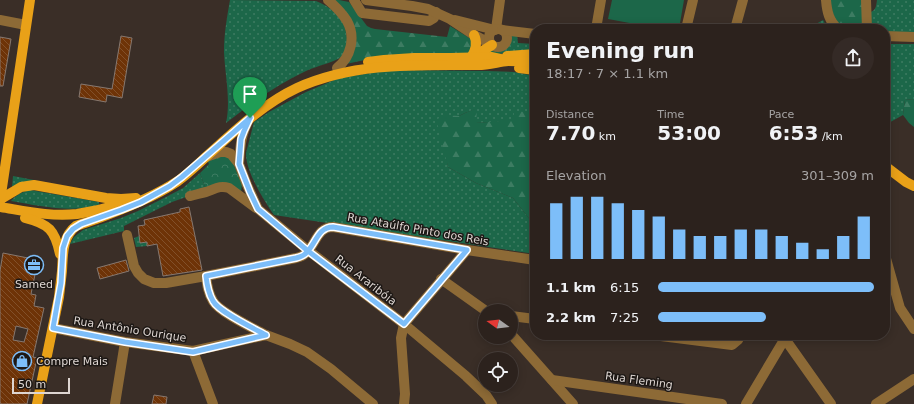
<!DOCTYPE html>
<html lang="en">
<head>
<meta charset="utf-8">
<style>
  body { margin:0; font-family:"DejaVu Sans",sans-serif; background:#342a26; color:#f1f3f6; height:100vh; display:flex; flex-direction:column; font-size:15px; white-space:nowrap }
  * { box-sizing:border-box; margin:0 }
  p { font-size:13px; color:#a6a4a4 }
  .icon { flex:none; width:22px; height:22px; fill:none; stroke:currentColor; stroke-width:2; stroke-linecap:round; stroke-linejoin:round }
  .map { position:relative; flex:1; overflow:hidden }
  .sheet { position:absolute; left:530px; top:24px; width:360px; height:316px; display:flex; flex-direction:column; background:#2c221d; border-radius:16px; box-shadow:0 2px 10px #0003,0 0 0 1px #483f3b }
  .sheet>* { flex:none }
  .needle { width:26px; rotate:285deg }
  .fabs { position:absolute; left:478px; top:304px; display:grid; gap:8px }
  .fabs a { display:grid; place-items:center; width:40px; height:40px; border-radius:50%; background:#2c221d; box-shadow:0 2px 10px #0003,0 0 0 1px #483f3b; font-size:20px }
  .scale { position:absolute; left:12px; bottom:10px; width:58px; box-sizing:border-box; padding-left:4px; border:2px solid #ded6d2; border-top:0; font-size:11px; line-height:14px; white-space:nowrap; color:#ded6d2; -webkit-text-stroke:3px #1d1815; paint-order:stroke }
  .pin { position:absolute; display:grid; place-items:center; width:34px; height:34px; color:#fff; margin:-41px -17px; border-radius:50% 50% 50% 0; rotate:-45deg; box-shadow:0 0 4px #0007 }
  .pin .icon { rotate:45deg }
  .round { display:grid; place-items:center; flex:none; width:42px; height:42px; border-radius:21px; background:#342a26 }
  .summary { display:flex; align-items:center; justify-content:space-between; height:68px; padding:0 16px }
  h1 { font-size:22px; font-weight:700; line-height:30px }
  .stats { display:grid; grid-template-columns:repeat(3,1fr); gap:6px; height:68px; padding:4px 16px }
  .stats div { display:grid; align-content:center }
  .stats b { font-size:20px; font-weight:700 }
  .stats small { font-size:11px; font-weight:400 }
  .stats p { font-size:11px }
  .chart { height:112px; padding:8px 16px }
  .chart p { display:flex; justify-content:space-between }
  .chart svg { width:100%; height:72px; margin-top:4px; stroke:#7dbef9; stroke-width:6 }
  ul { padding:0 16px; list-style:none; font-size:13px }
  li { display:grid; grid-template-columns:64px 48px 1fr; align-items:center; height:30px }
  li i { height:10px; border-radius:5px; background:#7dbef9 }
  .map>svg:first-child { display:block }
  .grass { fill:url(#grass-dots) }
  .forest { fill:url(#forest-firs) }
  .park { fill:url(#park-crowns) }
  .pitch { fill:#1c6749 }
  .building { fill:url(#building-back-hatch); stroke:#867870; fill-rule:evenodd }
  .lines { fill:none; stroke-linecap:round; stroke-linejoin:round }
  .minor { stroke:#8d6a36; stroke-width:10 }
  .major { stroke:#e9a118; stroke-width:10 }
  .route-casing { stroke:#fff; stroke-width:8 }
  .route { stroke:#7dbef9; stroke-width:5 }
  .labels { text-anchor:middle; stroke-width:3; stroke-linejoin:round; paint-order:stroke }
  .street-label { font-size:11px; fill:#ded6d2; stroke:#1d1815 }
  .poi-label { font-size:11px; fill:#ded6d2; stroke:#1d1815 }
</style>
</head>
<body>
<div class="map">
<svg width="914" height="404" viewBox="0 0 914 404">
  <defs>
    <pattern id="grass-dots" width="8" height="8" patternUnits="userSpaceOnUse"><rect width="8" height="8" fill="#1c6749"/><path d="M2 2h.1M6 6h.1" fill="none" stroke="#3d7c62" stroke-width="1.8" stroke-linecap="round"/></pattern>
    <pattern id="forest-firs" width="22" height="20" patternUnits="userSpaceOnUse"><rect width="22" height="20" fill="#1c6749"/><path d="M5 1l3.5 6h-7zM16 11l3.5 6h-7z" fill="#3d7c62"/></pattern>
    <pattern id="park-crowns" width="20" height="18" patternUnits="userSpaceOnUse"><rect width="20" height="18" fill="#1c6749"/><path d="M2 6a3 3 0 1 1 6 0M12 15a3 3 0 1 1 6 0" fill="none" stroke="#3d7c62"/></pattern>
    <pattern id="building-back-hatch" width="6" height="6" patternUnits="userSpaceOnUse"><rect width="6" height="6" fill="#6e3307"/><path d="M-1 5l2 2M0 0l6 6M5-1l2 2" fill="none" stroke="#82502a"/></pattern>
  </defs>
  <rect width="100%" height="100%" fill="#3a2e27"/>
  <g class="grass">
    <path d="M230,0L316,1C323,4 329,7 334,12C346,22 352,42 342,56C338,61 314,67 306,71C276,85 252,103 226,123C231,100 225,75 224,52C224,34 227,17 230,0Z"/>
    <path d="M877,0H914V33H885V29H869V13C876,10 876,7 877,0Z"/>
    <path d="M823,20L828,29H807Z"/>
    <path d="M508,34L517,35L518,43L535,44V51L483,55L490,48C502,49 509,48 508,34Z"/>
    <path d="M885,44H914V99L905,100L903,115L885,125Z"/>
    <path d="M390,70L487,71L514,72L535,76V120L476,123V109L465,113L459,116H440L448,167L476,183L513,198L535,226V254L274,215C264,201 245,170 246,153L254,122L269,112L306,92L339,78Z"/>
    <path d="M200,173L206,190L172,202L124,226V231L70,244L74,237L83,230L121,218L138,211L168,196L183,188Z"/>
    <path d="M13,176L34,180L12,187Z"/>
    <path d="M30,190L99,202V205C70,213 40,206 11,201C16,195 22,192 30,190Z"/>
    <path d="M139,236L140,243L147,242V246L136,247L134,238Z"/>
    <path d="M885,283L891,308L885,307Z"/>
  </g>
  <g class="forest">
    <path d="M332,0H339L349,2L367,26L371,28L375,29L447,37L450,26L471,39L473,41L470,53L374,58L346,64L353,47Z"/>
    <path d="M830,0H863V29C858,29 852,30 847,29C834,27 832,10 830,0Z"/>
    <path d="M914,99V127L909,123L903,115L905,100Z"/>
    <path d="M477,108L476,123L514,120V113L517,111L526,112L535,120V226L513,198L476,183L448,167L437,122L440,115L459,116L465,113Z"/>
  </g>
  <path class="park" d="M213,156H230L242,184L241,192L206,190L200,173L209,164L208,162Z"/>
  <path class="pitch" d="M612,0H684L679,29H662L608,19Z"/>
  <g class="building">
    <path d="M121,36L132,38L122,98L107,95L106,102L79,97L81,84L112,89Z"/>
    <path d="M0,37L11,39L3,86H0Z"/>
    <path d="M189,207L202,270L163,276L157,244L147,246V242L140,243L138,226L145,225L144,220L180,212V209Z"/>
    <path d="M3,253L38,260L31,294L36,295L34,306L44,308L33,357L37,358L27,404H0V271ZM16,326L28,329L24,342L13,340Z"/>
    <path d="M126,260L129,271L100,279L97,268Z"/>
    <path d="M154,395L167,397L166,404H152Z"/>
  </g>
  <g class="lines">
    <g class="minor">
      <path d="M328,0C335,6 342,13 347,21C356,37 351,57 337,68"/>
      <path d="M354,0L362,13L429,21L434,18L436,12"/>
      <path d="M366,0L412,6L428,9L450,19L474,35L491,44"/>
      <path d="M826,0C827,12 829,21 838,29"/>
      <path d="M866,0L867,29"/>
      <path d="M0,20L26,25"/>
      <path d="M455,20L495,30"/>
      <path d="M496,29L500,0"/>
      <path d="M596,29L601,0"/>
      <path d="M686,29L693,0"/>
      <path d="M735,29L743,0"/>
      <circle cx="498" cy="38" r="9"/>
      <path d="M502,30L535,34"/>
      <path d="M885,36L914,37"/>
      <path d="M206,157L220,152H226L231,154L239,164L247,185L258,209L309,251L404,324L466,376L486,395L492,404"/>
      <path d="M239,164C240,147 241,133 250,118"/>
      <path d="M190,196C195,195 201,193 206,192C215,189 220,185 229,188L256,208"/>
      <path d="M127,235L134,266L138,273L144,279L154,283H166L206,276L296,258C300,257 303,256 305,254C316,245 317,227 333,227L467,250L535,260"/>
      <path d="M885,255L900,308L914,329"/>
      <path d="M206,276C207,285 208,293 213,301C219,312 253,328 266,335"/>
      <path d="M441,279L486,311"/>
      <path d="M511,316L535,319"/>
      <path d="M53,328L125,342L193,351L266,335L290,344L307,352L331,369L373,404"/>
      <path d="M511,334L573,404"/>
      <path d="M653,335L732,345L738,340L741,335"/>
      <path d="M785,339L831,404"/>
      <path d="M193,351L213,404"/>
      <path d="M552,380L722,404"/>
      <path d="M115,404L125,342"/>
      <path d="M404,404L405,394L401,338L404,324L467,250"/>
      <path d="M746,404L787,335"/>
      <path d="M876,404L914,379"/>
    </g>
    <g class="major">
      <path d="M507,56L535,54"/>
      <path d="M473,57L492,45"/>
      <path d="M471,58C476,50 478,43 474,35"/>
      <path d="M368,62L384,60L414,58H451L491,57L505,60"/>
      <path d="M519,68L535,70"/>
      <path d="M885,166L906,182L914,186"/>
      <path d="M1,199L21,187L34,185L106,198L121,199L136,198"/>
      <path d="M0,201L30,0"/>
      <path d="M0,207C25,211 51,217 77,214C91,212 104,209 117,205"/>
      <path d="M25,218C49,224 55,230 60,254"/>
      <path d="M37,404L59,297C60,288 61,279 62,271C63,254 62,237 76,226C84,223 92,221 99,218C126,208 154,197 178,181C189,173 198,164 208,155C235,131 263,104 297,88C355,62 416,65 478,65C489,65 498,62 508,61C517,61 526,62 535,62"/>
    </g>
  </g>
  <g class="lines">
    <g class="route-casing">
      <path id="route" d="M250,118L234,132L182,177L170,186L141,202L121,210L81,224L73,229L67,236L63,248L61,283L53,328L125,342L193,352L266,335C253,328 219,312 213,301C208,293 207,285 206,276L296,258C300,257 303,256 305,254C316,245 317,227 333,227L467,250L404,324L308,251L258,209L250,192L239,164L241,139L244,131L250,118"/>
    </g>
    <use href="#route" class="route"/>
  </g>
  <defs>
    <g id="office-ring" transform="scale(1)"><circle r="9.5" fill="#1d1815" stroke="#7dbef9" stroke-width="1.5"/><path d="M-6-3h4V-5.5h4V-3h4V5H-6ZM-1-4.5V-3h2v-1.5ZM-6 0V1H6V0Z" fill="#7dbef9"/></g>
    <g id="shop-ring" transform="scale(1)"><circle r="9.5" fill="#1d1815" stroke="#7dbef9" stroke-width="1.5"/><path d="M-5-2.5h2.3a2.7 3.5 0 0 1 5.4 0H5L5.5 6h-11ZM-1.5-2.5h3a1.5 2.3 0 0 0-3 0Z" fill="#7dbef9"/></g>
  </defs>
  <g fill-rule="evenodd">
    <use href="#office-ring" x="34" y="265"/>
    <use href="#shop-ring" x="22" y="361"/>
  </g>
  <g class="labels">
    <g class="street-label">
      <text transform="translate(418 229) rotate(10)" y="4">Rua Ataúlfo Pinto dos Reis</text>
      <text transform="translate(366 280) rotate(38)" y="4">Rua Araribóia</text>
      <text transform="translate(130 329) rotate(9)" y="4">Rua Antônio Ourique</text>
      <text transform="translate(639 380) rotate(8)" y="4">Rua Fleming</text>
    </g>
    <g class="poi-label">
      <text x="34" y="288">Samed</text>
      <text x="36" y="365" text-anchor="start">Compre Mais</text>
    </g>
  </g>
</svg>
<div class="fabs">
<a><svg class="needle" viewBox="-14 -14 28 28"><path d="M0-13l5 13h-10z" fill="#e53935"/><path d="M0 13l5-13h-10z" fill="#a6a4a4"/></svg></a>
<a><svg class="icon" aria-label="locate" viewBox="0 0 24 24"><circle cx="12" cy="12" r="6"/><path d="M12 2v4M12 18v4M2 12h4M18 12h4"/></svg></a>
</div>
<div class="scale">50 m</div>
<div class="pin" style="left:250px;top:118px;background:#1e9e55"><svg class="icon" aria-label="arrive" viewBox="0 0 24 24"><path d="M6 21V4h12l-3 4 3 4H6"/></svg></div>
<section class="sheet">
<div class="summary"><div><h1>Evening run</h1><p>18:17 · 7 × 1.1 km</p></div><a class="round"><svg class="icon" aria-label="share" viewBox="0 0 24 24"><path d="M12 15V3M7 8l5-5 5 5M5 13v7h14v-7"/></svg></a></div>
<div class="stats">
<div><p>Distance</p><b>7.70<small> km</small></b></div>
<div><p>Time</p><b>53:00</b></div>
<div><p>Pace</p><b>6:53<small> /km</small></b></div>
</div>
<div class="chart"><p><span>Elevation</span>301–309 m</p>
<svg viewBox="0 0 160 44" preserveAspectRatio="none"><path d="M5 44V10M15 44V6M25 44V6M35 44V10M45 44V14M55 44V18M65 44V26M75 44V30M85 44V30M95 44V26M105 44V26M115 44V30M125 44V34M135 44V38M145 44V30M155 44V18"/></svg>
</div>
<ul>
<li><b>1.1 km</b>6:15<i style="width:100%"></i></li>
<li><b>2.2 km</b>7:25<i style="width:50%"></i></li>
</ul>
</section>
</div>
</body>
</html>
